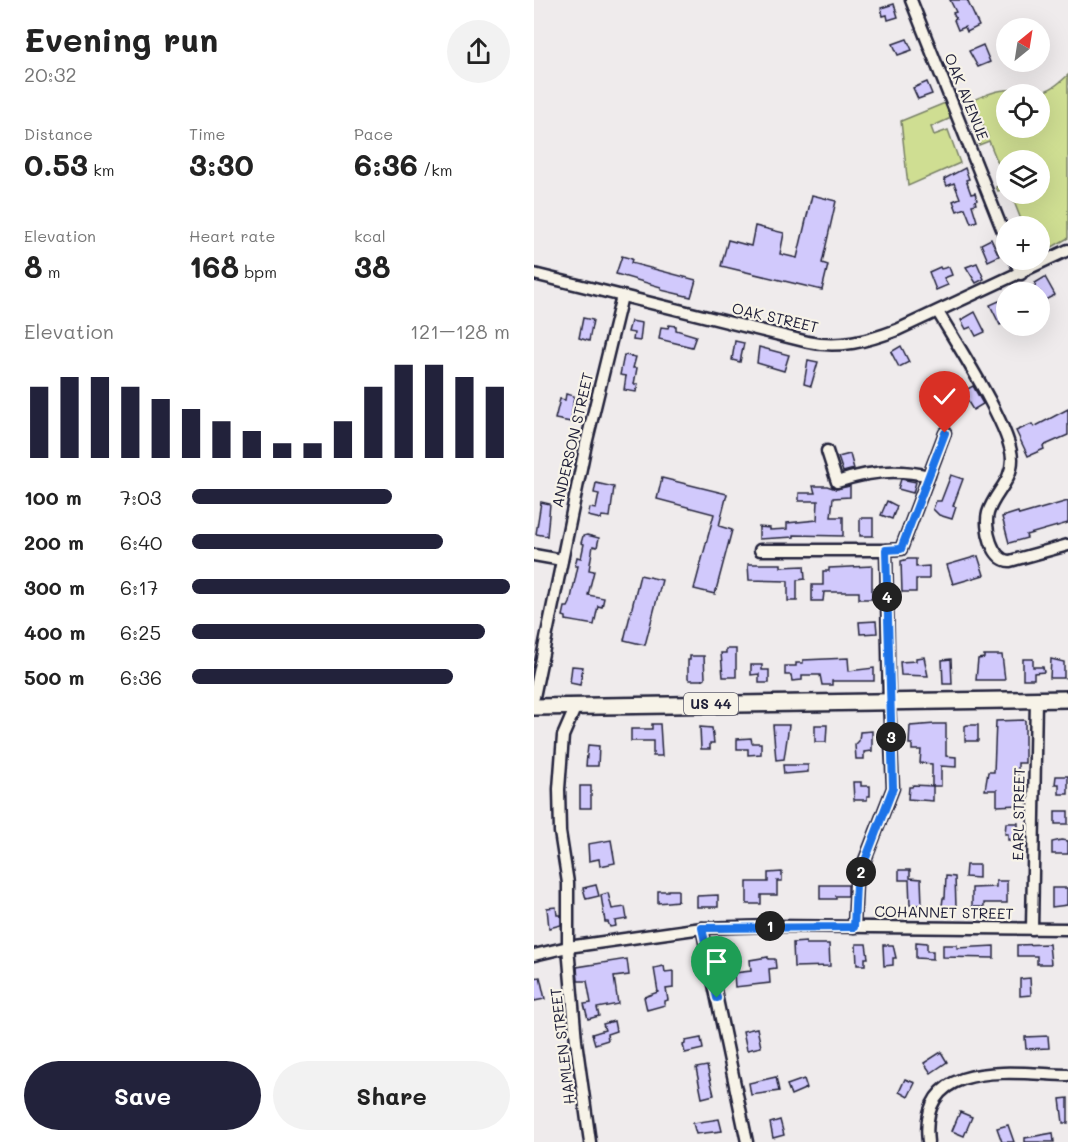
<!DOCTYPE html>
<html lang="en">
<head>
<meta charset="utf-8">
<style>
  body { margin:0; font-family:Mali,sans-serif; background:#f2f2f2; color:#222; height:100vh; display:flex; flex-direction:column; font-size:22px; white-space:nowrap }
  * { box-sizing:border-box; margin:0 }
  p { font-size:20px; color:#767676 }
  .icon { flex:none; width:33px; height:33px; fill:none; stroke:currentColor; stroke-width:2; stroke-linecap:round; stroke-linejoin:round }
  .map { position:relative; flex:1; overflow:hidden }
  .side { display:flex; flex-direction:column; background:#fff; width:534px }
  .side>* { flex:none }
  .needle { width:39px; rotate:30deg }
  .fabs { position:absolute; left:462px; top:18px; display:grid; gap:12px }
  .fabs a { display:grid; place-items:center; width:54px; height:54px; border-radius:50%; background:#fff; box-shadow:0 6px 24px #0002; font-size:30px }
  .pin { position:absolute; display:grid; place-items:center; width:51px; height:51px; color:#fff; margin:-62px -26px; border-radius:50% 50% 50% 0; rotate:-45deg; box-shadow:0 0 6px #0007 }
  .pin .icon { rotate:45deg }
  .km { position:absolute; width:30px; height:30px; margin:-15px; border-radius:50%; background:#222; color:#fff; font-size:16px; line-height:30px; text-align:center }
  .round { display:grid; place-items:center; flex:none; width:63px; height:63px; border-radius:32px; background:#f2f2f2 }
  .headline { display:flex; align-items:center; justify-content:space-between; height:102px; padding:0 24px }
  h1 { font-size:33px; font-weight:700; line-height:45px }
  .metrics { display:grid; grid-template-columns:repeat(3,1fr); gap:9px; height:102px; padding:6px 24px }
  .metrics div { display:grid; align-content:center }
  .metrics b { font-size:30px; font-weight:700 }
  .metrics small { font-size:16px; font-weight:400 }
  .metrics p { font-size:16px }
  .chart { height:168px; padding:12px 24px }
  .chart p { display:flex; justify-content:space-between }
  .chart svg { width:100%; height:108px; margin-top:6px; stroke:#22223b; stroke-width:6 }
  .button { display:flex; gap:12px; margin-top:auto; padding:12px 24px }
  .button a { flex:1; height:69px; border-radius:36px; background:#22223b; color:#fff; font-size:24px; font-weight:700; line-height:69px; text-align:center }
  .button a+a { background:#f2f2f2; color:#222 }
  ul { padding:0 24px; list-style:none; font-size:20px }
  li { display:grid; grid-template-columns:96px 72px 1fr; align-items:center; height:45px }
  li i { height:15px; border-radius:8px; background:#22223b }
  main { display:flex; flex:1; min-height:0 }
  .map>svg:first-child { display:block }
  .green { fill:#cfde92; stroke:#788066; stroke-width:1.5; fill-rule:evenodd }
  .building { fill:#d1c9fc; stroke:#22223b; stroke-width:1.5 }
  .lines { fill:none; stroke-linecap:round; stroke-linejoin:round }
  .minor-casing { stroke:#22223b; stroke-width:15 }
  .highway-casing { stroke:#22223b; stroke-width:20 }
  .minor { stroke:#f7f3e8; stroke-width:10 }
  .highway { stroke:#f7f3e8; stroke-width:15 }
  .route-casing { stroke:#fff; stroke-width:12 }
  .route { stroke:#1a73e8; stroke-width:8 }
  .labels { text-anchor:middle; stroke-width:4.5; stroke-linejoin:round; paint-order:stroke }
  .shield { fill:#f7f3e8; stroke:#62616f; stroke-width:1.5 }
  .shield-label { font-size:14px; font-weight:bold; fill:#22223b }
  .street-label { font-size:15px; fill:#22223b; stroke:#f7f3e8 }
</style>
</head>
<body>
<main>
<section class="side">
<div class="headline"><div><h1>Evening run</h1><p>20:32</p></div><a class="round"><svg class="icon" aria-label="share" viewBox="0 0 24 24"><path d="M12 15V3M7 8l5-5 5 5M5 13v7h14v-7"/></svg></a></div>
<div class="metrics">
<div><p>Distance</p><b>0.53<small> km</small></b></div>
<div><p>Time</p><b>3:30</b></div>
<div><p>Pace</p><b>6:36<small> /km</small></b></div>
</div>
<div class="metrics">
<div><p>Elevation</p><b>8<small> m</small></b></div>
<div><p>Heart rate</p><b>168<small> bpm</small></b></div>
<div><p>kcal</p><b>38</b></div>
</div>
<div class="chart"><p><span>Elevation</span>121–128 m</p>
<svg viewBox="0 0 160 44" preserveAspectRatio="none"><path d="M5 44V15M15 44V11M25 44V11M35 44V15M45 44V20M55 44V24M65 44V29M75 44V33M85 44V38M95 44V38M105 44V29M115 44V15M125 44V6M135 44V6M145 44V11M155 44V15"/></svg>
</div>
<ul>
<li><b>100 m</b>7:03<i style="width:63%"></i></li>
<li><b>200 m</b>6:40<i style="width:79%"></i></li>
<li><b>300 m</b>6:17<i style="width:100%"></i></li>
<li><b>400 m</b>6:25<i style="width:92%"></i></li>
<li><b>500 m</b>6:36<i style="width:82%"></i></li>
</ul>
<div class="button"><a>Save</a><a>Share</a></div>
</section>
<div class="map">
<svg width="534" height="1142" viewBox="0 0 534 1142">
  <rect width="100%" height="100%" fill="#efebec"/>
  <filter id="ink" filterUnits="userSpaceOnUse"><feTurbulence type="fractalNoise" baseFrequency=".0167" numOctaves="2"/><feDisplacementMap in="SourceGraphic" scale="12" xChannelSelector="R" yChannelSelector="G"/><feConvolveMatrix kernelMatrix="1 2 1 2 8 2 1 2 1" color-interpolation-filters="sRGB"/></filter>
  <g filter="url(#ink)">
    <g class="green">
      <path d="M534,75V238L506,254V226H478L488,222L477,194H506V160H472V188L464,191L462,187L472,183L455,141L445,145L443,141L454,137L443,111L439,112L438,100C448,97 461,90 471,90C502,88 506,102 534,75ZM506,94V128H472V94Z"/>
      <path d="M411,103L417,118L397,127L400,135L414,130L426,163L374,186L367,121Z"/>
    </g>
    <g class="building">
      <path d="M416,0H433L445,26L433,32L431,27L424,30L420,20L422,19L419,13L422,12Z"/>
      <path d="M360,4L364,17L354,20L353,15L349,16L347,8Z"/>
      <path d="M373,39L378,50L364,55L359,44Z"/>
      <path d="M449,45L456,62L444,67L435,51Z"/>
      <path d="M393,82L398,94L384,99L379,88Z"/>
      <path d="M431,168L435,179L432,180L437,194L441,193L443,200L441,201L442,204L438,205L443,221L437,223L431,208L423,211L419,201L426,198L420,183L413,186L410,179Z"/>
      <path d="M278,195L302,201L288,263L294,265L288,290L187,266L194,240L217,246L221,226L250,233L246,254L263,258Z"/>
      <path d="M457,239L465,256L454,261L447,244Z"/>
      <path d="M88,256L98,259L97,263L162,280L157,297L127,290V287L82,274Z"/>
      <path d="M443,263L450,279L442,283L432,267Z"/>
      <path d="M406,267L407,269L415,267L418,275L410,278L414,285L402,290L395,272Z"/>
      <path d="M511,277L521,295L511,300L506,292H486L502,285L501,283Z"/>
      <path d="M465,301L472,319V322L466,325L456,305Z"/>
      <path d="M441,312L451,332L442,336L437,327L432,329L427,320Z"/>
      <path d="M49,318L59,320L55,341L45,338Z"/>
      <path d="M97,321L108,323L106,341L99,340L100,333L94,332Z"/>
      <path d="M135,325L142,326V330L162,336L158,347L125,339L127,327L134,328Z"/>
      <path d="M201,341L210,343L206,362L198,360Z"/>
      <path d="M367,346L375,362L365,367L357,352Z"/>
      <path d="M225,347L255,355L250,371L223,363Z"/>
      <path d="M90,355L102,357L99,368H103L100,384H104L102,392L90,390L92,376L86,375Z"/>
      <path d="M274,360L284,362L277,386L270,384Z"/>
      <path d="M439,386L449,404L439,410L428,392Z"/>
      <path d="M32,394L40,396L37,422L21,419L26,399L31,400Z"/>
      <path d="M405,395L408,406L395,411L391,399Z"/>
      <path d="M534,409V435L509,446L510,449L494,456L482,431L498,424L500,427Z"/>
      <path d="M316,454L320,469L309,472L304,457Z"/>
      <path d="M417,475L429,479L419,506L422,507L418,519L405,515L399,509L402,501H407Z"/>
      <path d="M128,478L193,494L185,526L198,530L181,594L160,589L180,514L123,499Z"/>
      <path d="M367,479L382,482L379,493L364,489Z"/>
      <path d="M62,483L80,487L76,517L68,516L67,519L54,516L56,508L62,509L65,494L60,493Z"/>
      <path d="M279,486H293L302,489L316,486V497L299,498L297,517H309V536L260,535V537L225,539V527L236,528V530L253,529V523L283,520L284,501H265V493H281Z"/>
      <path d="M353,501L363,506L358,519L347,515Z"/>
      <path d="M534,501V523L492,535L493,538L475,543L468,517L484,512L485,515Z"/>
      <path d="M7,502L16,504L13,536L2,534Z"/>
      <rect x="326" y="518" width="13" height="18"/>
      <path d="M53,535L65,538L63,547L59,546L55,570L60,571L54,595L70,598L68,607L64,606L60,625L32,620V617L29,616L31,607H34L36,603L44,566H41L43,557L47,558L50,544L47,543L49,536Z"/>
      <path d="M444,556L450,575L419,584L413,565Z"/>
      <path d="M374,559H382V567L395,566V579H382V592H368L367,561Z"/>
      <path d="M214,564H247V567L270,566L271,579L263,580V601H254V581L215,580Z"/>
      <path d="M338,566V599H325V592H290L289,601H278V585H289V571H295V568Z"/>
      <path d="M106,575L128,580L111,645L90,640Z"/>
      <path d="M342,621L343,633L326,634L325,622Z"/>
      <path d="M192,649H202V677H189L187,653H192Z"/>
      <path d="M450,655H468L471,680H442L444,659L450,658Z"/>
      <path d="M156,656H170L171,678L168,680H156L154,678V660H156Z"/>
      <path d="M390,657L394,676L367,675L366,662L382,661V658Z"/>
      <path d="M314,658L315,671L340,668V681H298V685H288L286,675H268V680L258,681L257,675H251V666H262V663H269V660Z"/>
      <path d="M417,659L418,684H409L408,660Z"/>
      <path d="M489,659H499V667H509L510,672L500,673V679H489Z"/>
      <path d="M517,659L530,662V678H516Z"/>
      <path d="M217,665H228V670H235V683H225V674L217,675Z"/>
      <path d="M38,666L49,667L46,685L36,683Z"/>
      <path d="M491,720V763H484V805L463,806V790H451L454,772H460L462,721Z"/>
      <path d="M118,724H126L128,756H119V741H97V729H118Z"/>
      <path d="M401,724H412V756L422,757V767L407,766V786H398V764L386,763L387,750H378V744H375L376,726Z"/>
      <path d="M239,725H255L250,759L242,760Z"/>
      <path d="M281,725H293L292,742H281Z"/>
      <path d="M433,725H444V741H431V726Z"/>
      <path d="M166,727L178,728L180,743H176V749H167Z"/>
      <path d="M338,731V751L330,752V759H322L321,745L325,741L326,732Z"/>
      <path d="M217,738L218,743H227V754L214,755V749H203V739Z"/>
      <path d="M54,745L65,746L64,766H52Z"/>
      <path d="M249,765H274V772L250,774Z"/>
      <path d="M522,776H534V794H525V784H521Z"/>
      <path d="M319,782H327V786H336V796H333V800H320Z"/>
      <path d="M379,785L399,786V801L374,799L375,787H378Z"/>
      <rect x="46" y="786" width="11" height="22"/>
      <rect x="521" y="811" width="13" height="13"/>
      <path d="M472,823H484V840H474V834H471Z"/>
      <path d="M77,840L81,863L66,866L65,859L55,861L54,844Z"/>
      <path d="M527,840L534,841V854H518V842Z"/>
      <path d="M432,865H445V878L431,877Z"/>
      <path d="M365,870H376V878L387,879L388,905H376L375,880H365Z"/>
      <path d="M248,872V881H243V895H227V904H213V882H234V873Z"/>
      <path d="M412,876L421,877L422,907L408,906L409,898H411Z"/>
      <path d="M462,881H473V903H450V907H438V888L462,887Z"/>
      <path d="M62,885L65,896L52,899L49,888Z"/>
      <path d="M286,885H314V896H302V899H286Z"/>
      <path d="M518,888H533V905L518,907Z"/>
      <path d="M134,890H144V901L124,903V891H134Z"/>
      <path d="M74,893L78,909L91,907L93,919L81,921L82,926L76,927L74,922H71L67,895Z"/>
      <path d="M184,895V907H163V896Z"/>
      <path d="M22,907L23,915H27V925L15,928L13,908Z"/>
      <path d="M272,942V944H295L296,966L260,967L259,943Z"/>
      <path d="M382,942L393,943V951H399V959L382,958Z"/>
      <path d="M322,944H332L334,958H331V965H323Z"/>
      <path d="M515,944L517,964H503V956H483V945Z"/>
      <path d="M349,945H359L362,958H359V965L350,966Z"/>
      <path d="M409,945H423V948L460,946V958L409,957Z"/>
      <path d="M234,957V959H241L242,968L235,969L236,983L201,987L200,973L217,971L216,960Z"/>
      <path d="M93,959L95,975L80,977L84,1004L63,1008L65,1016L54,1019L50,1004L57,1003L53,981H44L43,967Z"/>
      <path d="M130,966L131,972L139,971V988L132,989L134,1000L131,1001V1005L113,1010L110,997L124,992L120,968Z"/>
      <path d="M6,977L11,999L0,1001V978Z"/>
      <path d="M496,978L497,995L486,996V979Z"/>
      <path d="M80,1021L82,1031L73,1034L74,1040L61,1044L58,1034L71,1030L69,1024Z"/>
      <path d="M223,1028L227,1047L213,1050L209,1031Z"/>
      <path d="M514,1036L515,1048L492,1049L491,1037Z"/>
      <path d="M167,1038L169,1049L151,1053L149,1045L151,1044V1041Z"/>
      <path d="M407,1052L413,1062L397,1073L390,1063Z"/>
      <path d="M173,1066L180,1095L168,1098L162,1068Z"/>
      <path d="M242,1077L245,1091L217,1095L215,1083Z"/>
      <path d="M270,1079L273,1088L257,1095L253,1085Z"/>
      <path d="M371,1079L381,1083L374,1097L365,1092Z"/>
      <path d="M534,1098V1123H529L526,1099Z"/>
      <path d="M426,1112L438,1117L430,1136L418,1131Z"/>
      <path d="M185,1119L188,1131L162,1134L159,1123Z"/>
      <path d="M246,1120L250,1135L239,1138L236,1123Z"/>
      <path d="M474,1125L480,1142H468L463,1128Z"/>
      <path d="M519,1133L520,1142H491V1138Z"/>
    </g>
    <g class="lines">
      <g class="minor-casing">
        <g id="minor">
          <path d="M377,0L472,239"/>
          <path d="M481,260L487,274"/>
          <path d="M0,274L274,342C305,349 334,341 363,330L534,250"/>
          <path d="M404,312C422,343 477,427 478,459C478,482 460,493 454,513C450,527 458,561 476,561L534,545"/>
          <path d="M293,451L303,482C334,471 363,468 395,476"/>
          <path d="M226,550H352"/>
          <path d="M0,555L28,560"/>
          <path d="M0,697L52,444L88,296"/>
          <path d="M42,706L29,736L25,789L26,832L34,883V947L42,1041L56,1142"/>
          <path d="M320,927L322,883L359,788L355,702L352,550L367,549L411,433"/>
          <path d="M168,928L213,1142"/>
          <path d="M498,929L502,699"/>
          <path d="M0,955L34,947L168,928L237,926L534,929"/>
          <path d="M394,1142C384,1056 480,1074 534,1075"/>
        </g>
      </g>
      <g class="highway-casing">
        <path id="highway" d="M0,707L534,699"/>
      </g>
      <use href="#minor" class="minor"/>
      <use href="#highway" class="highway"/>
    </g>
  </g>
  <g class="lines" filter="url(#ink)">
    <g class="route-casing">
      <path id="route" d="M183,998L168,928L320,927L322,884L359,788L352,550L367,549L411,433"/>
    </g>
    <use href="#route" class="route"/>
  </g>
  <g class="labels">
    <rect class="shield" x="150" y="693" width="54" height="22" rx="4.5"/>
    <g class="shield-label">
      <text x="177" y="709">US 44</text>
    </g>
    <g class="street-label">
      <text transform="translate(432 97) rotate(68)" y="5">OAK AVENUE</text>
      <text transform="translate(241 318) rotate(13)" y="5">OAK STREET</text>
      <text transform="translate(39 440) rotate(-77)" y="5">ANDERSON STREET</text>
      <text transform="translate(485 814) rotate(-89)" y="5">EARL STREET</text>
      <text transform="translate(410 913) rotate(1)" y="5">COHANNET STREET</text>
      <text transform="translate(29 1046) rotate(-97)" y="5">HAMLEN STREET</text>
    </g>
  </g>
</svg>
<div class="fabs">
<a><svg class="needle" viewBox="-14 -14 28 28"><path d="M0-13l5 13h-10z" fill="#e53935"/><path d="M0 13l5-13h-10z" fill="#767676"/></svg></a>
<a><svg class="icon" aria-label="locate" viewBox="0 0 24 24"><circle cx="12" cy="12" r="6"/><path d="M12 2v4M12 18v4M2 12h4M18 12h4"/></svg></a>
<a><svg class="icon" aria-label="layers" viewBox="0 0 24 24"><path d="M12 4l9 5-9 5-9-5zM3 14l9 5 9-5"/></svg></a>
<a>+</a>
<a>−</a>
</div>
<div class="pin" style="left:183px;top:998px;background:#1e9e55"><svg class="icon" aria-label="arrive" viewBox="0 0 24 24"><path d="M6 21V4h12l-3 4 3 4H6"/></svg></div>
<div class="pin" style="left:411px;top:433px;background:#d93025"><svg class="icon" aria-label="check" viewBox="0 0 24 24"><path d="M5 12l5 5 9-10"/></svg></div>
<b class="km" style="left:236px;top:926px">1</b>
<b class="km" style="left:327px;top:872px">2</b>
<b class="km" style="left:357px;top:737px">3</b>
<b class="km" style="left:353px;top:597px">4</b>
</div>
</main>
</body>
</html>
